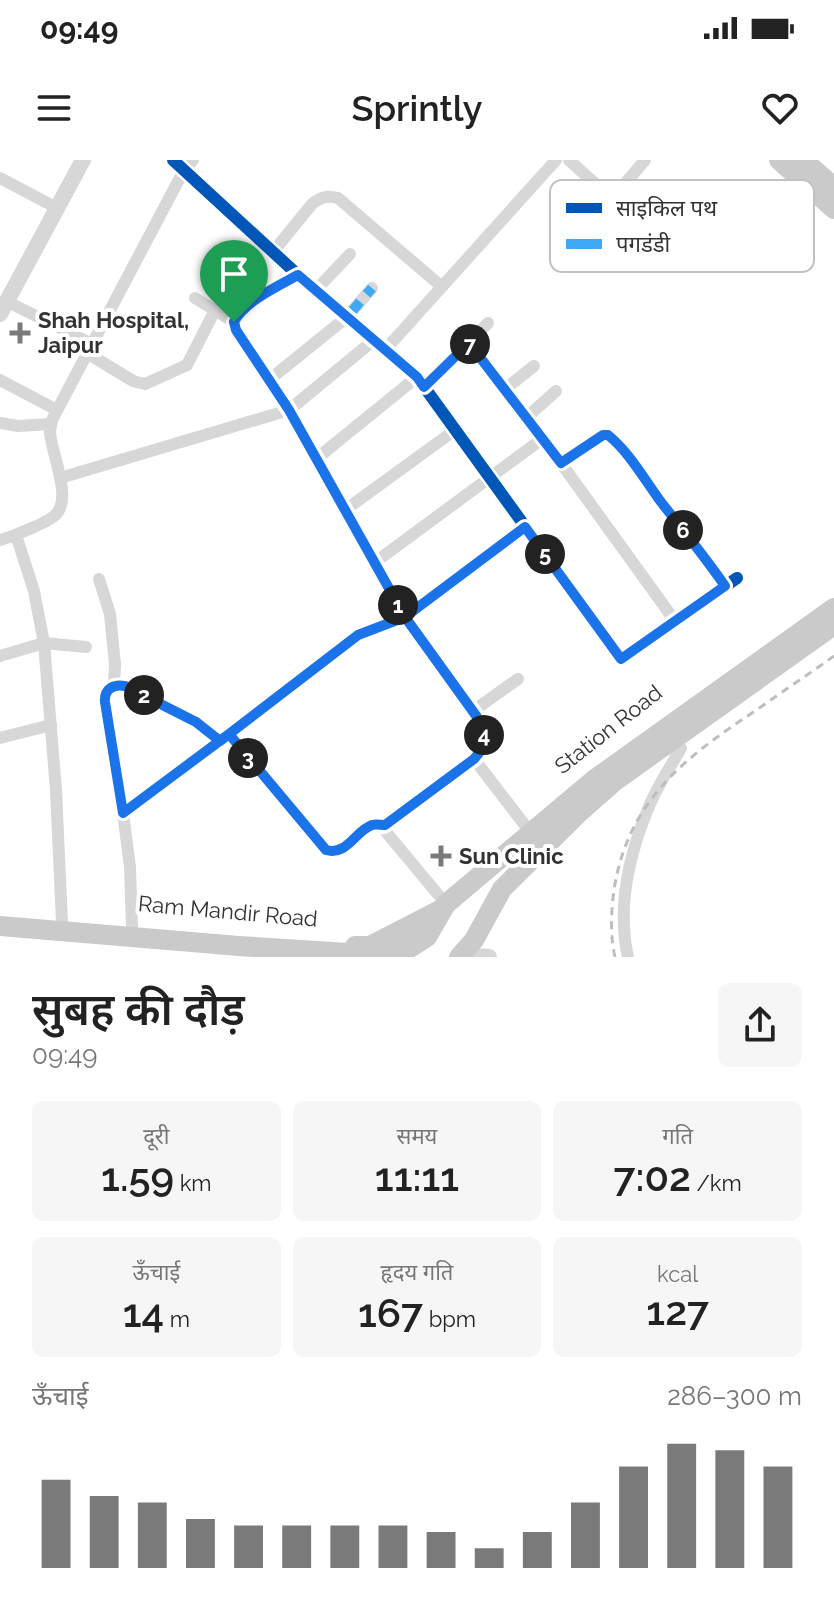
<!DOCTYPE html>
<html lang="hi">
<head>
<meta charset="utf-8">
<style>
  body { margin:0; font-family:Raleway,"Noto Sans Devanagari",sans-serif; background:#f6f6f6; color:#222; height:100vh; display:flex; flex-direction:column; font-size:30px; white-space:nowrap }
  * { box-sizing:border-box; margin:0 }
  p { font-size:26px; color:#767676 }
  .icon { flex:none; width:44px; height:44px; fill:none; stroke:currentColor; stroke-width:2; stroke-linecap:round; stroke-linejoin:round }
  .map { position:relative; height:797px; overflow:hidden }
  .drawer { display:flex; flex-direction:column; background:#fff; flex:1 }
  .drawer>* { flex:none }
  .pin { position:absolute; display:grid; place-items:center; width:68px; height:68px; color:#fff; margin:-82px -34px; border-radius:50% 50% 50% 0; rotate:-45deg; box-shadow:0 0 8px #0007 }
  .pin .icon { rotate:45deg }
  .km { position:absolute; width:40px; height:40px; margin:-20px; border-radius:50%; background:#222; color:#fff; font-size:22px; line-height:40px; text-align:center }
  .round { display:grid; place-items:center; flex:none; width:84px; height:84px; border-radius:12px; background:#f6f6f6 }
  .summary { display:flex; align-items:center; justify-content:space-between; height:136px; padding:0 32px }
  h1 { font-size:44px; font-weight:600; line-height:60px }
  .metrics { display:grid; grid-template-columns:repeat(3,1fr); gap:12px; height:136px; padding:8px 32px }
  .metrics div { display:grid; align-content:center; border-radius:12px; background:#f6f6f6; text-align:center }
  .metrics b { font-size:40px; font-weight:600 }
  .metrics small { font-size:22px; font-weight:400 }
  .metrics p { font-size:22px }
  .chart { height:224px; padding:16px 32px }
  .chart p { display:flex; justify-content:space-between }
  .chart svg { width:100%; height:144px; margin-top:8px; stroke:#7a7a7a; stroke-width:6 }
  .status { display:flex; justify-content:space-between; align-items:center; height:56px; padding:0 40px; background:#fff; direction:ltr }
  .status svg { height:22px; fill:currentColor }
  header { display:flex; justify-content:space-between; align-items:center; height:104px; padding:0 32px; background:#fff; font-size:36px; font-weight:600 }
  .map>svg:first-child { display:block }
  .lines { fill:none; stroke-linecap:round; stroke-linejoin:round }
  .minor { stroke:#d7d7d7; stroke-width:12 }
  .tertiary { stroke:#d7d7d7; stroke-width:16 }
  .primary { stroke:#cacaca; stroke-width:20 }
  .rail { stroke:#bebebe; stroke-width:3; stroke-dasharray:8 6; stroke-linecap:butt }
  .quiet { stroke:#3fa9f5; stroke-width:10; stroke-dasharray:20 10; stroke-linecap:butt }
  .cycleway-casing { stroke:#fff; stroke-width:17 }
  .cycleway { stroke:#0057b8; stroke-width:12 }
  .route-casing { stroke:#fff; stroke-width:16 }
  .route { stroke:#1a73e8; stroke-width:10 }
  .poi-dot { fill:#7a7a7a; stroke:#fff; stroke-width:3 }
  .labels { text-anchor:middle; stroke-width:8; stroke-linejoin:round; paint-order:stroke }
  .poi-label { font-size:22px; font-weight:bold; fill:#333; stroke:#fff; text-anchor:start }
  .street-label { font-size:22px; fill:#333; stroke:#fff }
  .key { fill:#fff; stroke:#c2c2c2; stroke-width:2 }
  .key-label { font-size:22px; fill:#333 }
</style>
</head>
<body>
<div class="status"><b>09:49</b><svg viewBox="0 0 49 12"><path d="M0 12V9h3v3zM5 12V6h3v6zM10 12V3h3v9zM15 12V0h3v12zM26 1h20v11H26zM47 4h2v5h-2z"/></svg></div>
<header><svg class="icon" aria-label="menu" viewBox="0 0 24 24"><path d="M4 6h16M4 12h16M4 18h16"/></svg>Sprintly<svg class="icon" aria-label="heart" viewBox="0 0 24 24"><path d="M12 20l-8-8c-3-5 5-10 8-4 3-6 11-1 8 4z"/></svg></header>
<div class="map">
<svg width="834" height="797" viewBox="0 0 834 797">
  <rect width="100%" height="100%" fill="#fff"/>
  <g class="lines">
    <g class="minor">
      <path d="M173,0L298,115L417,217L621,499L737,418"/>
      <path d="M569,0L612,39L645,0"/>
      <path d="M0,18L57,48"/>
      <path d="M273,92L312,44C321,37 327,35 338,38L441,126"/>
      <path d="M298,115C282,124 246,142 237,157C234,163 235,165 236,170L289,250L405,457L477,557L484,574L485,582L479,594L474,599L385,665L381,666"/>
      <path d="M316,130L350,94"/>
      <path d="M195,138L234,162"/>
      <path d="M8,142L92,184"/>
      <path d="M469,183L566,310L675,461"/>
      <path d="M385,190L556,0"/>
      <path d="M87,193L133,221L145,224L187,205L215,150"/>
      <path d="M0,220L57,250"/>
      <path d="M269,220L347,157L372,128"/>
      <path d="M424,227L488,163"/>
      <path d="M504,230L534,206"/>
      <path d="M526,258L556,231"/>
      <path d="M0,263L18,266L51,264"/>
      <path d="M316,299L417,217"/>
      <path d="M561,303L603,275H608C630,293 644,319 661,342C683,370 705,397 725,426"/>
      <path d="M60,318L289,250L374,180"/>
      <path d="M345,350L455,270"/>
      <path d="M13,376C26,370 42,365 53,357C75,342 51,294 50,272C50,269 52,262 52,260L184,10L193,0"/>
      <path d="M0,380L16,375L34,431L44,483L56,630L62,763"/>
      <path d="M374,403L542,279"/>
      <path d="M99,419L110,454L115,504L114,526"/>
      <path d="M0,496L44,483L86,487"/>
      <path d="M473,551L518,519"/>
      <path d="M229,574L326,690C349,696 360,662 381,666L446,744"/>
      <path d="M0,578L51,565"/>
      <path d="M474,599L531,673"/>
      <path d="M123,653L105,542C104,529 113,524 125,526L196,562L220,581"/>
      <path d="M132,768L130,707L123,653L229,574L358,475L405,457L525,367"/>
      <path d="M628,797C617,748 629,695 648,649C656,628 670,608 681,588"/>
    </g>
    <g class="tertiary">
      <path d="M0,154L83,0"/>
      <path d="M463,795L489,797"/>
    </g>
    <g class="primary">
      <path d="M779,0L834,49"/>
      <path d="M803,0L834,27"/>
      <path d="M0,766L239,786L380,795L408,789L427,777L446,744L595,619L834,448"/>
      <path d="M355,786H370L442,749"/>
      <path d="M459,797L474,780L502,729L581,651L615,621L834,465"/>
    </g>
    <path class="rail" d="M615,797C610,776 611,751 614,730C628,639 687,596 758,549C783,531 809,514 834,496"/>
    <path class="quiet" d="M347,157L372,128"/>
    <g class="cycleway-casing">
      <g id="cycleway">
        <path d="M173,0L298,115L417,217L621,499L737,418"/>
        <path d="M298,115C282,124 246,142 237,157C234,163 235,165 236,170L289,250L405,457L477,557L484,574L485,582L479,594L474,599L385,665L381,666"/>
      </g>
    </g>
    <use href="#cycleway" class="cycleway"/>
  </g>
  <g class="lines">
    <g class="route-casing">
      <path id="route" d="M234,162L236,170L289,250L405,457L358,475L220,581L196,562L125,526C113,524 104,529 105,542L123,653L229,574L326,690C347,696 355,671 372,665C376,664 381,665 385,665L474,599C489,583 485,575 477,557L405,457L525,367L621,499L725,426C705,397 683,370 661,342C644,319 630,293 608,275H603L561,303L469,183L424,227L417,217L298,115C278,126 244,142 234,162"/>
    </g>
    <use href="#route" class="route"/>
  </g>
  <g class="poi-dot">
    <path d="M16 161h8v8h8v8h-8v8h-8v-8h-8v-8h8z"/>
    <path d="M437 684h8v8h8v8h-8v8h-8v-8h-8v-8h8z"/>
  </g>
  <g class="labels">
    <g class="poi-label">
      <text x="38" y="168">Shah Hospital,<tspan x="38" dy="25">Jaipur</tspan></text>
      <text x="459" y="704">Sun Clinic</text>
    </g>
    <g class="street-label">
      <text transform="translate(608 569) rotate(-38)" y="8">Station Road</text>
      <text transform="translate(228 751) rotate(5)" y="8">Ram Mandir Road</text>
    </g>
  </g>
  <rect x="550" y="20" width="264" height="92" rx="12" class="key"/>
  <rect x="566" y="43" width="36" height="10" fill="#0057b8"/>
  <rect x="566" y="79" width="36" height="10" fill="#3fa9f5"/>
  <g class="key-label">
    <text x="616" y="56">साइकिल पथ</text>
    <text x="616" y="92">पगडंडी</text>
  </g>
</svg>
<div class="pin" style="left:234px;top:162px;background:#1e9e55"><svg class="icon" aria-label="arrive" viewBox="0 0 24 24"><path d="M6 21V4h12l-3 4 3 4H6"/></svg></div>
<b class="km" style="left:398px;top:445px">1</b>
<b class="km" style="left:144px;top:535px">2</b>
<b class="km" style="left:248px;top:598px">3</b>
<b class="km" style="left:484px;top:575px">4</b>
<b class="km" style="left:545px;top:394px">5</b>
<b class="km" style="left:683px;top:370px">6</b>
<b class="km" style="left:470px;top:184px">7</b>
</div>
<section class="drawer">
<div class="summary"><div><h1>सुबह की दौड़</h1><p>09:49</p></div><a class="round"><svg class="icon" aria-label="share" viewBox="0 0 24 24"><path d="M12 15V3M7 8l5-5 5 5M5 13v7h14v-7"/></svg></a></div>
<div class="metrics">
<div><p>दूरी</p><b>1.59<small> km</small></b></div>
<div><p>समय</p><b>11:11</b></div>
<div><p>गति</p><b>7:02<small> /km</small></b></div>
</div>
<div class="metrics">
<div><p>ऊँचाई</p><b>14<small> m</small></b></div>
<div><p>हृदय गति</p><b>167<small> bpm</small></b></div>
<div><p>kcal</p><b>127</b></div>
</div>
<div class="chart"><p><span>ऊँचाई</span>286–300 m</p>
<svg viewBox="0 0 160 44" preserveAspectRatio="none"><path d="M5 44V17M15 44V22M25 44V24M35 44V29M45 44V31M55 44V31M65 44V31M75 44V31M85 44V33M95 44V38M105 44V33M115 44V24M125 44V13M135 44V6M145 44V8M155 44V13"/></svg>
</div>
</section>
</body>
</html>
